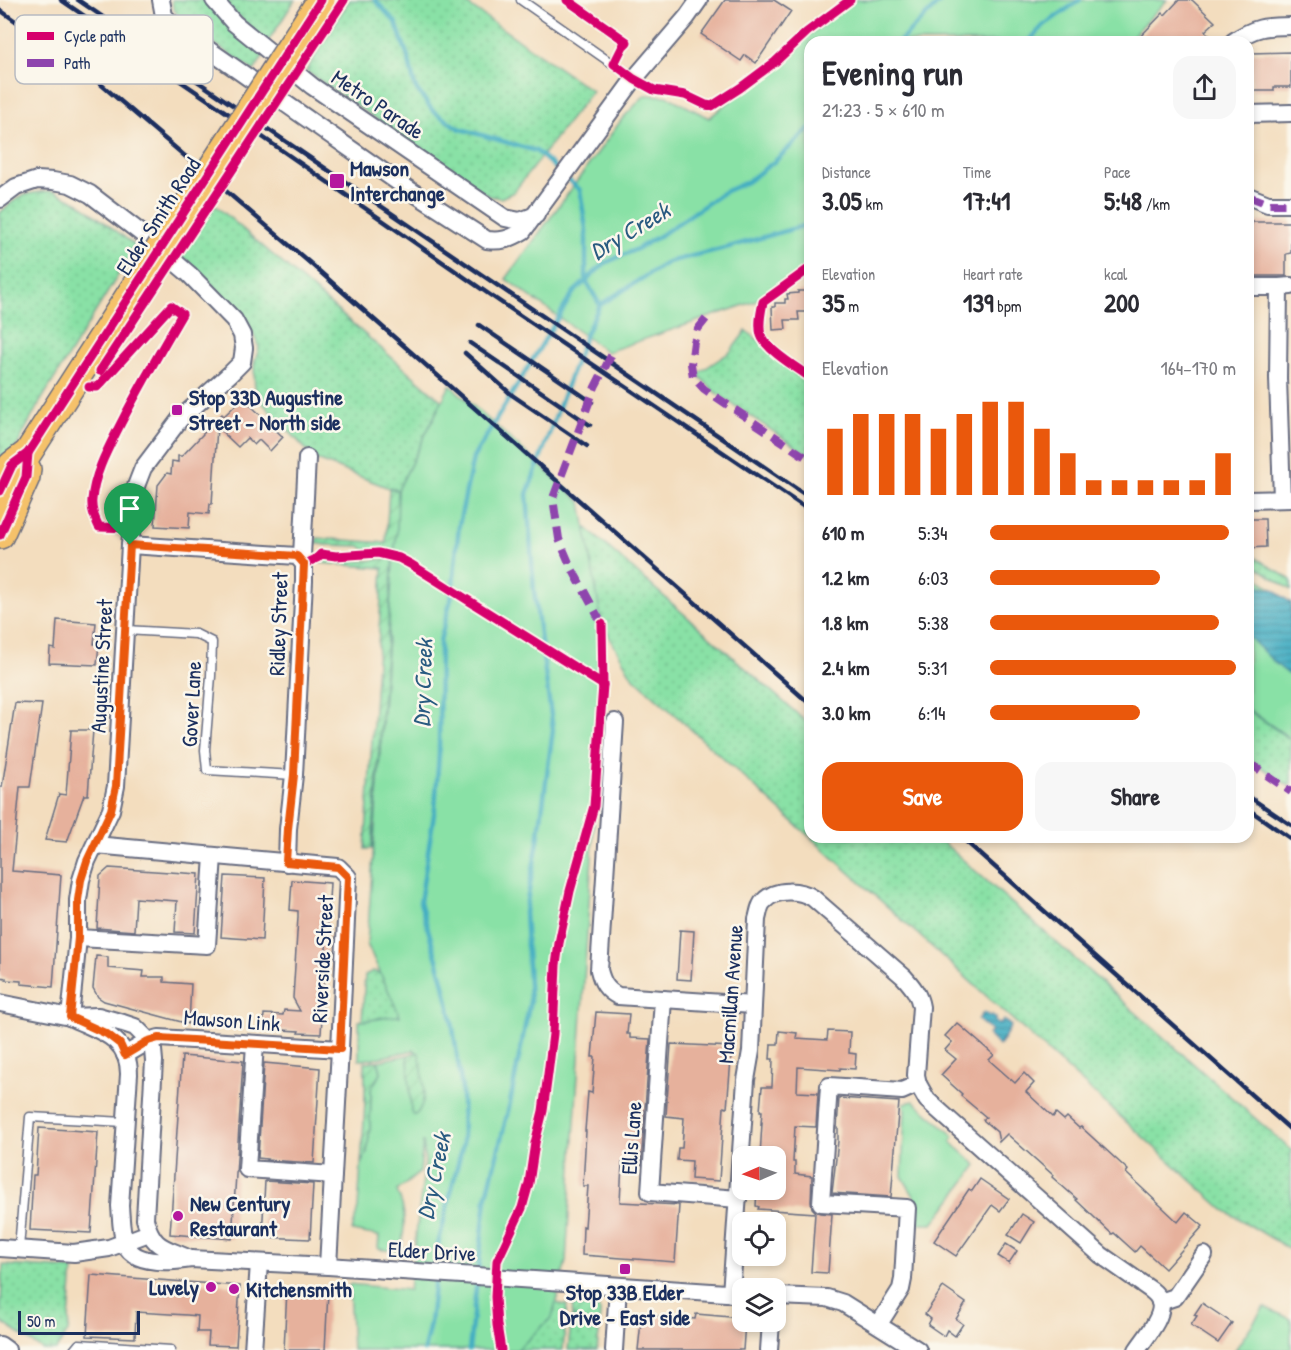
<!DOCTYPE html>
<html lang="en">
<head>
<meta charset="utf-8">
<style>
  body { margin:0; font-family:"Patrick Hand",sans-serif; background:#f7f7f7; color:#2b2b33; height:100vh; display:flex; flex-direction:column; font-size:22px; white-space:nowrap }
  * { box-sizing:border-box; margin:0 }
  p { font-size:20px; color:#7c7c81 }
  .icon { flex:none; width:33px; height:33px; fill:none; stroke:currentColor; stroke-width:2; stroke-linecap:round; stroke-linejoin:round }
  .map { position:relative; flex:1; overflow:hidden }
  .side { position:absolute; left:804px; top:36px; width:450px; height:807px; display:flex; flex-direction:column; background:#fff; border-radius:18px; box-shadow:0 3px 9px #0003 }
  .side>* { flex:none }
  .needle { width:39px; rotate:268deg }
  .fabs { position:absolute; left:732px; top:1146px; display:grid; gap:12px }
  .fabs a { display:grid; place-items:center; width:54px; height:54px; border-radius:12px; background:#fff; box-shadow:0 3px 9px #0003; font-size:30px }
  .scale { position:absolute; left:18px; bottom:15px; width:122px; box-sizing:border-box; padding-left:6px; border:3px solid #1b2f5e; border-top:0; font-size:16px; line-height:21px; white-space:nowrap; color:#1b2f5e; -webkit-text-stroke:4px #fbf7ec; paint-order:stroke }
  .pin { position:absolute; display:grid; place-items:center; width:51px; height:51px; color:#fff; margin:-62px -26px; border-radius:50% 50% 50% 0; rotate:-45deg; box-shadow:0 0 6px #0007 }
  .pin .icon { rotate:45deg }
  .round { display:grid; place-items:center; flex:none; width:63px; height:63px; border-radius:18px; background:#f7f7f7 }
  .overview { display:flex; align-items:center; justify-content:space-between; height:102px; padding:0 18px }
  h1 { font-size:33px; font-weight:700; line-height:45px }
  .stats { display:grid; grid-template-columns:repeat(3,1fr); gap:9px; height:102px; padding:6px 18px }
  .stats div { display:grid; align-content:center }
  .stats b { font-size:26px; font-weight:700 }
  .stats small { font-size:16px; font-weight:400 }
  .stats p { font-size:16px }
  .chart { height:168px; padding:12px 18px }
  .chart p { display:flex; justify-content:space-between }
  .chart svg { width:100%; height:108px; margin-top:6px; stroke:#ea580c; stroke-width:6 }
  .action { display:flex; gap:12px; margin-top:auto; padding:12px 18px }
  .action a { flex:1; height:69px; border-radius:18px; background:#ea580c; color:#fff; font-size:24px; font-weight:700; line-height:69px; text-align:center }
  .action a+a { background:#f7f7f7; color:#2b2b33 }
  ul { padding:0 18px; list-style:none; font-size:20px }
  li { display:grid; grid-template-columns:96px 72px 1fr; align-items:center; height:45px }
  li i { height:15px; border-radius:8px; background:#ea580c }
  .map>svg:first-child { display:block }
  .grass { fill:url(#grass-dots); stroke:#528882; stroke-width:1.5 }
  .park { fill:#89e1a6; stroke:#528882; stroke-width:1.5 }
  .garden { fill:url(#garden-furrows); stroke:#528882; stroke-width:1.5 }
  .water { fill:url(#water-rules); stroke:#2f6e90; stroke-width:1.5 }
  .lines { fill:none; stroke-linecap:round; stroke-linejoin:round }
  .stream { stroke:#43adc2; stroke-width:4.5 }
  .building { fill:#e6b19c }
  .lane-casing { stroke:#676c80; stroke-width:11 }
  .street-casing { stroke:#676c80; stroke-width:20 }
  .primary-casing { stroke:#676c80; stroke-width:30 }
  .lane { stroke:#fff; stroke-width:8 }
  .street { stroke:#fff; stroke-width:16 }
  .primary { stroke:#f5c16b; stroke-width:27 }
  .rail { stroke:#1b2f5e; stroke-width:4.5 }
  .primary-bridge-casing { stroke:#676c80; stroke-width:30; stroke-linecap:butt }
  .primary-bridge { stroke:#f5c16b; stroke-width:27 }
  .quiet { stroke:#8e44ad; stroke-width:8; stroke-dasharray:15 8; stroke-linecap:butt }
  .cycleway-casing { stroke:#fbf7ec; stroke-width:13 }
  .cycleway { stroke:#d6006c; stroke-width:9 }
  .route-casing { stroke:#fff; stroke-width:12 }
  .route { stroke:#ea580c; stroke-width:8 }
  .poi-dot { fill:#b5179e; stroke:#fbf7ec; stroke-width:2 }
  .labels { text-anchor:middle; stroke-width:5; stroke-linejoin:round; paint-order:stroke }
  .street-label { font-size:22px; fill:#1b2f5e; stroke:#fbf7ec }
  .poi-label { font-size:22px; font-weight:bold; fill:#1b2f5e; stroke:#fbf7ec; text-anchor:start }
  .water-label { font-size:24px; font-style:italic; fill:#295b81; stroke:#fbf7ec }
  .key { fill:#fbf7ec; stroke:#b8bbc1; stroke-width:1.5 }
  .key-label { font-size:16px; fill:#1b2f5e }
</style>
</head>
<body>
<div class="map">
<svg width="1291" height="1350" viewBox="0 0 1291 1350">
  <defs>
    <pattern id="grass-dots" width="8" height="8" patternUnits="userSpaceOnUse" patternTransform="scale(1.5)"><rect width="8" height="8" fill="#89e1a6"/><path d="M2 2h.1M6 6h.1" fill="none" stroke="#76c191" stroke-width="1.8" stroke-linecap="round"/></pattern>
    <pattern id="garden-furrows" width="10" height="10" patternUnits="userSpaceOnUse" patternTransform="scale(1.5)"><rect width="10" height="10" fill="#89e1a6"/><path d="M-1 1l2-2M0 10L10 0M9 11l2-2" fill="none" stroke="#76c191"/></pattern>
    <pattern id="water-rules" width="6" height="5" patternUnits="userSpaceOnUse" patternTransform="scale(1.5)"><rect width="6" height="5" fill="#43adc2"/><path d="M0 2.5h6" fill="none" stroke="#378da1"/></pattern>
  </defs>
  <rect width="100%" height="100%" fill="#fbf7ec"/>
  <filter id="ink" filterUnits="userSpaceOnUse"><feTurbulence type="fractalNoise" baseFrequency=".0167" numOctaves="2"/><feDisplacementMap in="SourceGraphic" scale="12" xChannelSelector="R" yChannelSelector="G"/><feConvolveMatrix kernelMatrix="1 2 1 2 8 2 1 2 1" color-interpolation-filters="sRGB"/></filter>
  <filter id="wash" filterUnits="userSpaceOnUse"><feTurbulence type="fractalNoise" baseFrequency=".008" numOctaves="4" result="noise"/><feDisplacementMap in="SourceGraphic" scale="24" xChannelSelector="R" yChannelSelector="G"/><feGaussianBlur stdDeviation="1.35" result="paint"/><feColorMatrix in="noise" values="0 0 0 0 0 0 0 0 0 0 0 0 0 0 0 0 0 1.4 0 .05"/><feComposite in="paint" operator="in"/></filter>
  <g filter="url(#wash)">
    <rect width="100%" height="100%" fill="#f3ddbe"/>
    <g class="grass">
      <path d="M172,0H209L264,55L254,71L181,20L173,8Z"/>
      <path d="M222,0H295L267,43Z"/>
      <path d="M349,0H461L592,91L514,192L501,198L489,196L306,71Z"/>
      <path d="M54,191L79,203L136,246L37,407L0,479V213C19,194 28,192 54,191Z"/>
      <path d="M215,205L442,401L398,490L389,488L315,459L255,395L254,364L259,348L253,333L181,256Z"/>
      <path d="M746,331L810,377V456L716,393L697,374L730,352Z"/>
      <path d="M575,518L810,725V837L632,676L602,624Z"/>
      <path d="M1248,553L1291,580V590L1248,561Z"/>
      <path d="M1248,710L1291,740V784L1289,786L1248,758Z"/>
      <path d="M810,837H937L1291,1150V1250L1224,1210Z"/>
      <path d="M373,971L381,974L402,1017L378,1018L372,1021H362L365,975Z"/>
      <path d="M3,1265L73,1269L68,1332L56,1350H43L0,1321Z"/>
      <path d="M550,1302L567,1305L563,1350H515L517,1346L553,1315Z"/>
      <path d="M572,1315L599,1333L597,1350H568Z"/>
    </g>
    <g class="park">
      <path d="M851,0H1167L1127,42H810V267L756,301L607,352L506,279L622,119L645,95L667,96L709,118Z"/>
      <path d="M450,385L581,502L602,624L603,685L566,1261L553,1314L551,1318L517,1350H352L349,1284L409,1290L425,1163L423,1141L420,1172L397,1191C408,1216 404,1226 401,1252L378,1249L379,1236L352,1231L358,1208L361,1165L367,1152L370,1127L371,1089L381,1072L378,1061L408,1055L409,1073L420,1109L415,1050L373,1059L359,1060V1021C373,1021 386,1016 400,1016L367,944L398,490Z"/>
      <path d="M1248,571L1291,603V739L1248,709Z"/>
      <path d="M914,1101L954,1136L951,1142L977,1165L933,1224H918V1203L902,1176L905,1110L904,1103Z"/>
      <path d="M1264,1307L1291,1319V1350H1235Z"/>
    </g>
    <g class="garden">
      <path d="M389,488L398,490L397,532L394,554L375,551H366L360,546L325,545L316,543L317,538L386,543Z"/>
      <path d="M345,557C358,564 379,559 393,558L372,849H365L383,568L321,563V559L323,558Z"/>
      <path d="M417,1052L419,1053C422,1065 427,1097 421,1107C421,1108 416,1115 415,1115H413L411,1111L408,1055Z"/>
      <path d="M378,1061L381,1072L371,1089L370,1127L367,1152L361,1165C363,1131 367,1097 364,1063L365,1062Z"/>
      <path d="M573,1305L598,1308L600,1311L599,1333L572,1315Z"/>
    </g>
    <g class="water">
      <path d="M1248,578L1262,587L1274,590L1291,603V676L1277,665L1248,636Z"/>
      <path d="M984,1012L991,1017L992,1015L996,1018L994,1020L999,1025L1004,1020L1011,1026L999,1046L988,1035L991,1031L978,1020Z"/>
    </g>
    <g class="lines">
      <g class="stream">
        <path d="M375,0L396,23L408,57L415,87L433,111L458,128L536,151L560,172"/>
        <path d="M899,42L942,0"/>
        <path d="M1028,42L1044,25L1080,0"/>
        <path d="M566,178L580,190L586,230V281L600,305"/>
        <path d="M435,1269L438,1245L463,1143L462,1089L452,1021L443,980L420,902L435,808L439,754L440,641L452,595L459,525L473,458L573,293L605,263L637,249L664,233L724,192L747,182L775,161L810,128"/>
        <path d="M424,1350L430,1323L435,1277"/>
        <path d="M469,1350L486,1199L510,1103L530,1001L525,912L538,841L553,730L534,590L527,494L587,331L600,305L668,262L729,247L810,224"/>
      </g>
    </g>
    <g id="blocks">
      <g class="building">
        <path d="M725,0H774L791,11L756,63L745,55L741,61L701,34Z"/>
        <path d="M1179,0H1192L1215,22L1205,31L1216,42H1135L1163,13L1165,15Z"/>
        <path d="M1291,52V87H1274V91H1252L1251,53Z"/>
        <path d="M1252,222H1291V253L1286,254V276H1248V224H1252Z"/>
        <path d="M798,291H810V312H798L799,320H785L786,329L773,330L772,307H775V303H785V299H788L787,294L798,293Z"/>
        <path d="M243,398L283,437L270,451L259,440L254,445L247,438L238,447L217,427L212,504H210L209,514L190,512L189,528L155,526L158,485L167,473L171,474L172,461L178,462V456H182L222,414L224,416Z"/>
        <path d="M1248,519H1265L1266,547L1248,548Z"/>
        <path d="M57,620L96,623L94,644H99L97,665L49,663L50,648L55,649Z"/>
        <path d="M15,703L42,704L30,787H20L12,871L61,875L53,987L21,984V981L6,980V978L0,977V787H2Z"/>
        <path d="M71,730H93L88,795H84L67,842L45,840L59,794L66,795Z"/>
        <path d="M109,868L199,874L195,933L175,932L177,901L136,898L134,931L97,928L100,876Z"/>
        <path d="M225,876L265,878L262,940L221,937Z"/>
        <path d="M292,880L330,883L321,1034L298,1033L299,1031L263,1029L264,1014L283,1015L284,1010L300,1011L293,998L298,917V911L290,910Z"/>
        <path d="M680,930L694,931L691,980L677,979Z"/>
        <path d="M96,956L108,957V968L144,971L143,977H164V982L191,984L189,1024L104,1001L98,997L93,988Z"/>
        <path d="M596,1012L629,1014L627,1034H630V1038L650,1039L641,1165L622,1163L620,1202L679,1205L675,1262L582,1255L583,1226L585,1227L588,1186H583L586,1131H585L588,1092L592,1093L595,1057H592Z"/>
        <path d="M957,1023L994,1055L989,1060L1015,1083L1024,1073L1034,1083L1026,1092L1053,1117L1056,1113L1064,1120L1067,1117L1079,1128L1081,1127L1128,1170L1126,1173L1178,1222L1186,1212L1203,1226L1165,1269L1140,1246L1135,1252L1114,1233L1112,1234L1076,1200L1077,1199L1052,1177L1053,1175L1007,1134L999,1142L997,1132L983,1120L986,1117L961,1096L962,1094L941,1075L956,1059L945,1050L952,1042L945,1036Z"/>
        <path d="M779,1031L797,1033L796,1038L827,1040L828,1031L850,1032L849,1053L856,1054L855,1069L840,1068V1070L798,1067L797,1092L818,1093L816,1127L795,1126L793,1162H795V1174L812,1176L811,1202L812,1208L815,1211L820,1213L832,1214L828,1273L811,1272L815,1213L758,1209L759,1207L756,1206L757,1190H776V1156H760L762,1123L761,1124L762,1111H760L762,1087H772L773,1059H770L771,1044H778Z"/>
        <path d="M671,1044L732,1047L727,1108L724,1107L719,1181L691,1179L692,1161L677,1160L678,1148H682L684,1118L666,1116Z"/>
        <path d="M182,1056L243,1061L232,1239L170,1234Z"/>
        <path d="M264,1063L320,1068L314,1163L266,1160L267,1159L258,1158Z"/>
        <path d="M839,1098L899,1102L891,1197L832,1193L838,1141V1128H837Z"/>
        <path d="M39,1128L98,1132L91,1233L30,1230L33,1175H36Z"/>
        <path d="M980,1179L1009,1199L1000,1211L992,1205L956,1256L934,1241L969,1189L972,1191Z"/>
        <path d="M265,1181L313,1184L310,1239L262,1237Z"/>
        <path d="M1022,1214L1034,1222L1021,1243L1008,1235Z"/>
        <path d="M1006,1244L1017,1251L1009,1263L998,1256Z"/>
        <path d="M91,1275L240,1286L236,1346L208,1345L209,1332H197L198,1316L187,1315L136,1312L135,1338L87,1336Z"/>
        <path d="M943,1287L966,1303L956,1319L963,1324L955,1336L947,1330L944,1336L928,1325L931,1319L925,1314Z"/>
        <path d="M287,1289L328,1292L325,1350H284Z"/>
        <path d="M1202,1303L1232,1323L1218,1343L1191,1325L1197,1316L1194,1315Z"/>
        <path d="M696,1314L742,1318V1322H745L743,1350H638L641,1322H644V1315L695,1319Z"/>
      </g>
    </g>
  </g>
  <g filter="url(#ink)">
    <use href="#blocks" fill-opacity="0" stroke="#676c80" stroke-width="1.5"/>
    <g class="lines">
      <g class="lane-casing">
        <g id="lane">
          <path d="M521,0L634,79"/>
          <path d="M125,630L196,634L212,642L211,676L205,750L207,770L294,775"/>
          <path d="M19,1248L30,1117L125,1122"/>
          <path d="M74,1350L79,1344L171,1350"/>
        </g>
      </g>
      <g class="street-casing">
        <g id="street">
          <path d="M161,0L164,16L173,25L408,189L487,240C501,242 510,239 523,231L634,79L687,17L699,0"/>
          <path d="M214,0L234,23L312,86L505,218L520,221L536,215"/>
          <path d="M1233,42C1254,27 1266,26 1291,26"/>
          <path d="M1248,114L1291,113"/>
          <path d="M1248,196L1268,204H1291"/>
          <path d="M0,199L16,187L37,180L53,181L70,184L90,194L141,233L189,274L234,320L242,335L244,348L242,362L230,374L180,419L143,468L136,486L130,545L116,786L111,810L87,861L81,880L78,900V938L70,1017"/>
          <path d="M1248,287H1279"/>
          <path d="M1282,499L1278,378L1279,287L1291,286"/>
          <path d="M1248,500L1291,499"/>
          <path d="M130,545L297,556L304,564"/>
          <path d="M615,722L599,970C602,982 606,990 618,996L753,1005"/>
          <path d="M95,845L338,867L348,877L340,1049L328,1266"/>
          <path d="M287,863L288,829L294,775L304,581V564L302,556L307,458"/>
          <path d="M78,938L207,945L213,856"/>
          <path d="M663,999L650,1192L738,1199"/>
          <path d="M0,1003L70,1017L98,1016L123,1023L135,1027L149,1041L153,1050L154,1061L145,1219C153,1249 164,1247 190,1259"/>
          <path d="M70,1017C98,1031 129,1036 129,1074L120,1206C121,1218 121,1232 125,1244C135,1266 172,1262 191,1259L328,1266L741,1294"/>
          <path d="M255,1044L247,1169L333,1175"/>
          <path d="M125,1055L149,1041L159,1038L340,1049"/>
          <path d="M0,1248L74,1253L109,1248L149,1233"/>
          <path d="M731,1294L746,1080L751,1051L757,919C759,913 759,905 764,901C776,888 800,890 813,898L904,977C912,986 919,994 921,1007L916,1075L918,1084L927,1100L1101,1255L1151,1290C1155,1293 1159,1297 1160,1302C1165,1316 1144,1339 1137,1350"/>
          <path d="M776,1296L827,1298L843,1303L918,1350"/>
          <path d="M1160,1302L1175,1297L1204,1255"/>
          <path d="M879,1324L901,1289L903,1279L907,1208L821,1203L829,1086L902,1091L918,1084"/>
          <path d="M0,1345L7,1350"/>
          <path d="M253,1350L259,1263"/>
          <path d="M614,1350L618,1287"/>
          <path d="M769,1350L771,1322"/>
        </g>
      </g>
      <g class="primary-casing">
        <g id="primary">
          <path d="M0,491L12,465L28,453L149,265"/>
          <path d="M0,535L26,477L27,469"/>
        </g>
      </g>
      <use href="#lane" class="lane"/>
      <use href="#street" class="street"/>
      <use href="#primary" class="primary"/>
      <g class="rail">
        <path d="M61,0L264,138L493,297L810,511"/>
        <path d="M78,0L810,498"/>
        <path d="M0,10L83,69L310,263L810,704"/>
        <path d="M479,325L592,402"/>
        <path d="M470,343L590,425"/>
        <path d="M465,353L512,395L587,446"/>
        <path d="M1248,796L1291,825"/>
        <path d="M1248,809L1291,839"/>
        <path d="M961,837L1291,1130"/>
      </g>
      <g class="primary-bridge-casing">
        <path id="primary-bridge" d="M149,265L321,0"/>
      </g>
      <use href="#primary-bridge" class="primary-bridge"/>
      <g class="quiet">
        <path d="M1248,196L1268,204H1291"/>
        <path d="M706,319L698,329L694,342L691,364L693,377L704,389L810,460"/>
        <path d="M602,624L570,565L559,539L553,498L595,387L614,350"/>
        <path d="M1248,762L1291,792"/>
      </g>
      <g class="cycleway-casing">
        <g id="cycleway">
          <path d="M567,0L627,42L623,46L614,64L634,79L654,90L685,95L706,105L712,106L740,88L775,62L807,32L850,0"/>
          <path d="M810,268L763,302C761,312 758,324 761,335C765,349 797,368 810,377"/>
          <path d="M100,371L344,0"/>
          <path d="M89,387H97L102,382L171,306L182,314C161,350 140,386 121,423C109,447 94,473 92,500C91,510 95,518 99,527L132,528L130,545L297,556L304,564L317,558L321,554L336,556L378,553L399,558L412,565L603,685"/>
          <path d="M0,491L12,465L28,453L321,0"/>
          <path d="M0,535L26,477L28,453"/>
          <path d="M501,1350L497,1325L495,1297L497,1261L522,1208L529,1183L535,1143L543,1111L548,1074L553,1034L556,965L559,943L570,891L594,806L603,685L602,624"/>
        </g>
      </g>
      <use href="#cycleway" class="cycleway"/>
    </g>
  </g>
  <g class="lines" filter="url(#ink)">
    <g class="route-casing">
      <path id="route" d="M130,545L297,556L304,564L294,775L288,829L286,862L338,867L348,877L340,1049L159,1038L148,1041L125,1055L120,1044L107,1034L70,1017L78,938V900L81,880L87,861L111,810L116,786Z"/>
    </g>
    <use href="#route" class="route"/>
  </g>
  <g class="poi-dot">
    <rect x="329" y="173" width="16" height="16" rx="3"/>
    <rect x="171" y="404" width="12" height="12" rx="3"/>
    <circle cx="178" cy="1216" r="6"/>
    <rect x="619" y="1263" width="12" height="12" rx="3"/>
    <circle cx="211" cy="1287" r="6"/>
    <circle cx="234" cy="1289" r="6"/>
  </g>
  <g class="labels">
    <g class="street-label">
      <text transform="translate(378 104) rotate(34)" y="8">Metro Parade</text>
      <text transform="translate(158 216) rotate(-57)" y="8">Elder Smith Road</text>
      <text transform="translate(278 624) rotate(-88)" y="8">Ridley Street</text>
      <text transform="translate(101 666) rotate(-87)" y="8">Augustine Street</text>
      <text transform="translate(191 704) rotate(-87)" y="8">Gover Lane</text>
      <text transform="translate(322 959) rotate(-87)" y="8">Riverside Street</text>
      <text transform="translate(730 994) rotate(-86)" y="8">Macmillan Avenue</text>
      <text transform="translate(232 1020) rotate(4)" y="8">Mawson Link</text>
      <text transform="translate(631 1138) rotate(-86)" y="8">Ellis Lane</text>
      <text transform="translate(432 1251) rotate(3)" y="8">Elder Drive</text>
    </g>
    <g class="poi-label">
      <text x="350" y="176">Mawson<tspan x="350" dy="25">Interchange</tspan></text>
      <text x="189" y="405">Stop 33D Augustine<tspan x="189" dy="25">Street - North side</tspan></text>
      <text x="190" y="1211">New Century<tspan x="190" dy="25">Restaurant</tspan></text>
      <text x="199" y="1295" text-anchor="end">Luvely</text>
      <text x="246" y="1297">Kitchensmith</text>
      <text x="625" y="1300" text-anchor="middle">Stop 33B Elder<tspan x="625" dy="25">Drive - East side</tspan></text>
    </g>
    <g class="water-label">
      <text transform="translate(630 231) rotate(-31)" y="8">Dry Creek</text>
      <text transform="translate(423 683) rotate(-88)" y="8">Dry Creek</text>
      <text transform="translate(434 1176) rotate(-78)" y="8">Dry Creek</text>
    </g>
  </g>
  <rect x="15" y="15" width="198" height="69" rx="9" class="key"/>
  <rect x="27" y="32" width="27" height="8" fill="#d6006c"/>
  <rect x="27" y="59" width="27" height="8" fill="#8e44ad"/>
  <g class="key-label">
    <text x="64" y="42">Cycle path</text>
    <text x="64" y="69">Path</text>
  </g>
</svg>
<div class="fabs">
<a><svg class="needle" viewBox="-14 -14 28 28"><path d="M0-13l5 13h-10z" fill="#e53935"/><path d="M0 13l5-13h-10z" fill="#7c7c81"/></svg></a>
<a><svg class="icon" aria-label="locate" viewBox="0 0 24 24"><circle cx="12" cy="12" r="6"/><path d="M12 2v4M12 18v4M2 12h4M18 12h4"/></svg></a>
<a><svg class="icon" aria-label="layers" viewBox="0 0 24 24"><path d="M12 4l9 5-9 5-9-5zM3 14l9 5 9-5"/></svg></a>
</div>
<div class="scale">50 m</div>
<div class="pin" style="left:130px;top:545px;background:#1e9e55"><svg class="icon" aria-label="arrive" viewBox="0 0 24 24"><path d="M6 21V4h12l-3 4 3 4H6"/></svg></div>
<section class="side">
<div class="overview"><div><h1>Evening run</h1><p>21:23 · 5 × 610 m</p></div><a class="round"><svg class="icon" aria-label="share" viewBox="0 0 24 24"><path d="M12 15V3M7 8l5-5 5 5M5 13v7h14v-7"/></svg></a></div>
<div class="stats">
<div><p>Distance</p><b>3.05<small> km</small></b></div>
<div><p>Time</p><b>17:41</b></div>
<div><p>Pace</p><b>5:48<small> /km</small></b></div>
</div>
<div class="stats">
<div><p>Elevation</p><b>35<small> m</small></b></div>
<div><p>Heart rate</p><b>139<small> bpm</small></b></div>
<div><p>kcal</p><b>200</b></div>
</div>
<div class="chart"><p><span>Elevation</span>164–170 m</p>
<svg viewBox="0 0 160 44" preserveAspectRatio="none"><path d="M5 44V17M15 44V11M25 44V11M35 44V11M45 44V17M55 44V11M65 44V6M75 44V6M85 44V17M95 44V27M105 44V38M115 44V38M125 44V38M135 44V38M145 44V38M155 44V27"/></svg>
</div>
<ul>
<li><b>610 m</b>5:34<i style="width:97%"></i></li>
<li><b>1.2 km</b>6:03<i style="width:69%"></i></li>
<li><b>1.8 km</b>5:38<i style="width:93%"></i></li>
<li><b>2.4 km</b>5:31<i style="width:100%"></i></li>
<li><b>3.0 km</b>6:14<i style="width:61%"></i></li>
</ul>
<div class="action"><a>Save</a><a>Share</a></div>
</section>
</div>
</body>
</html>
